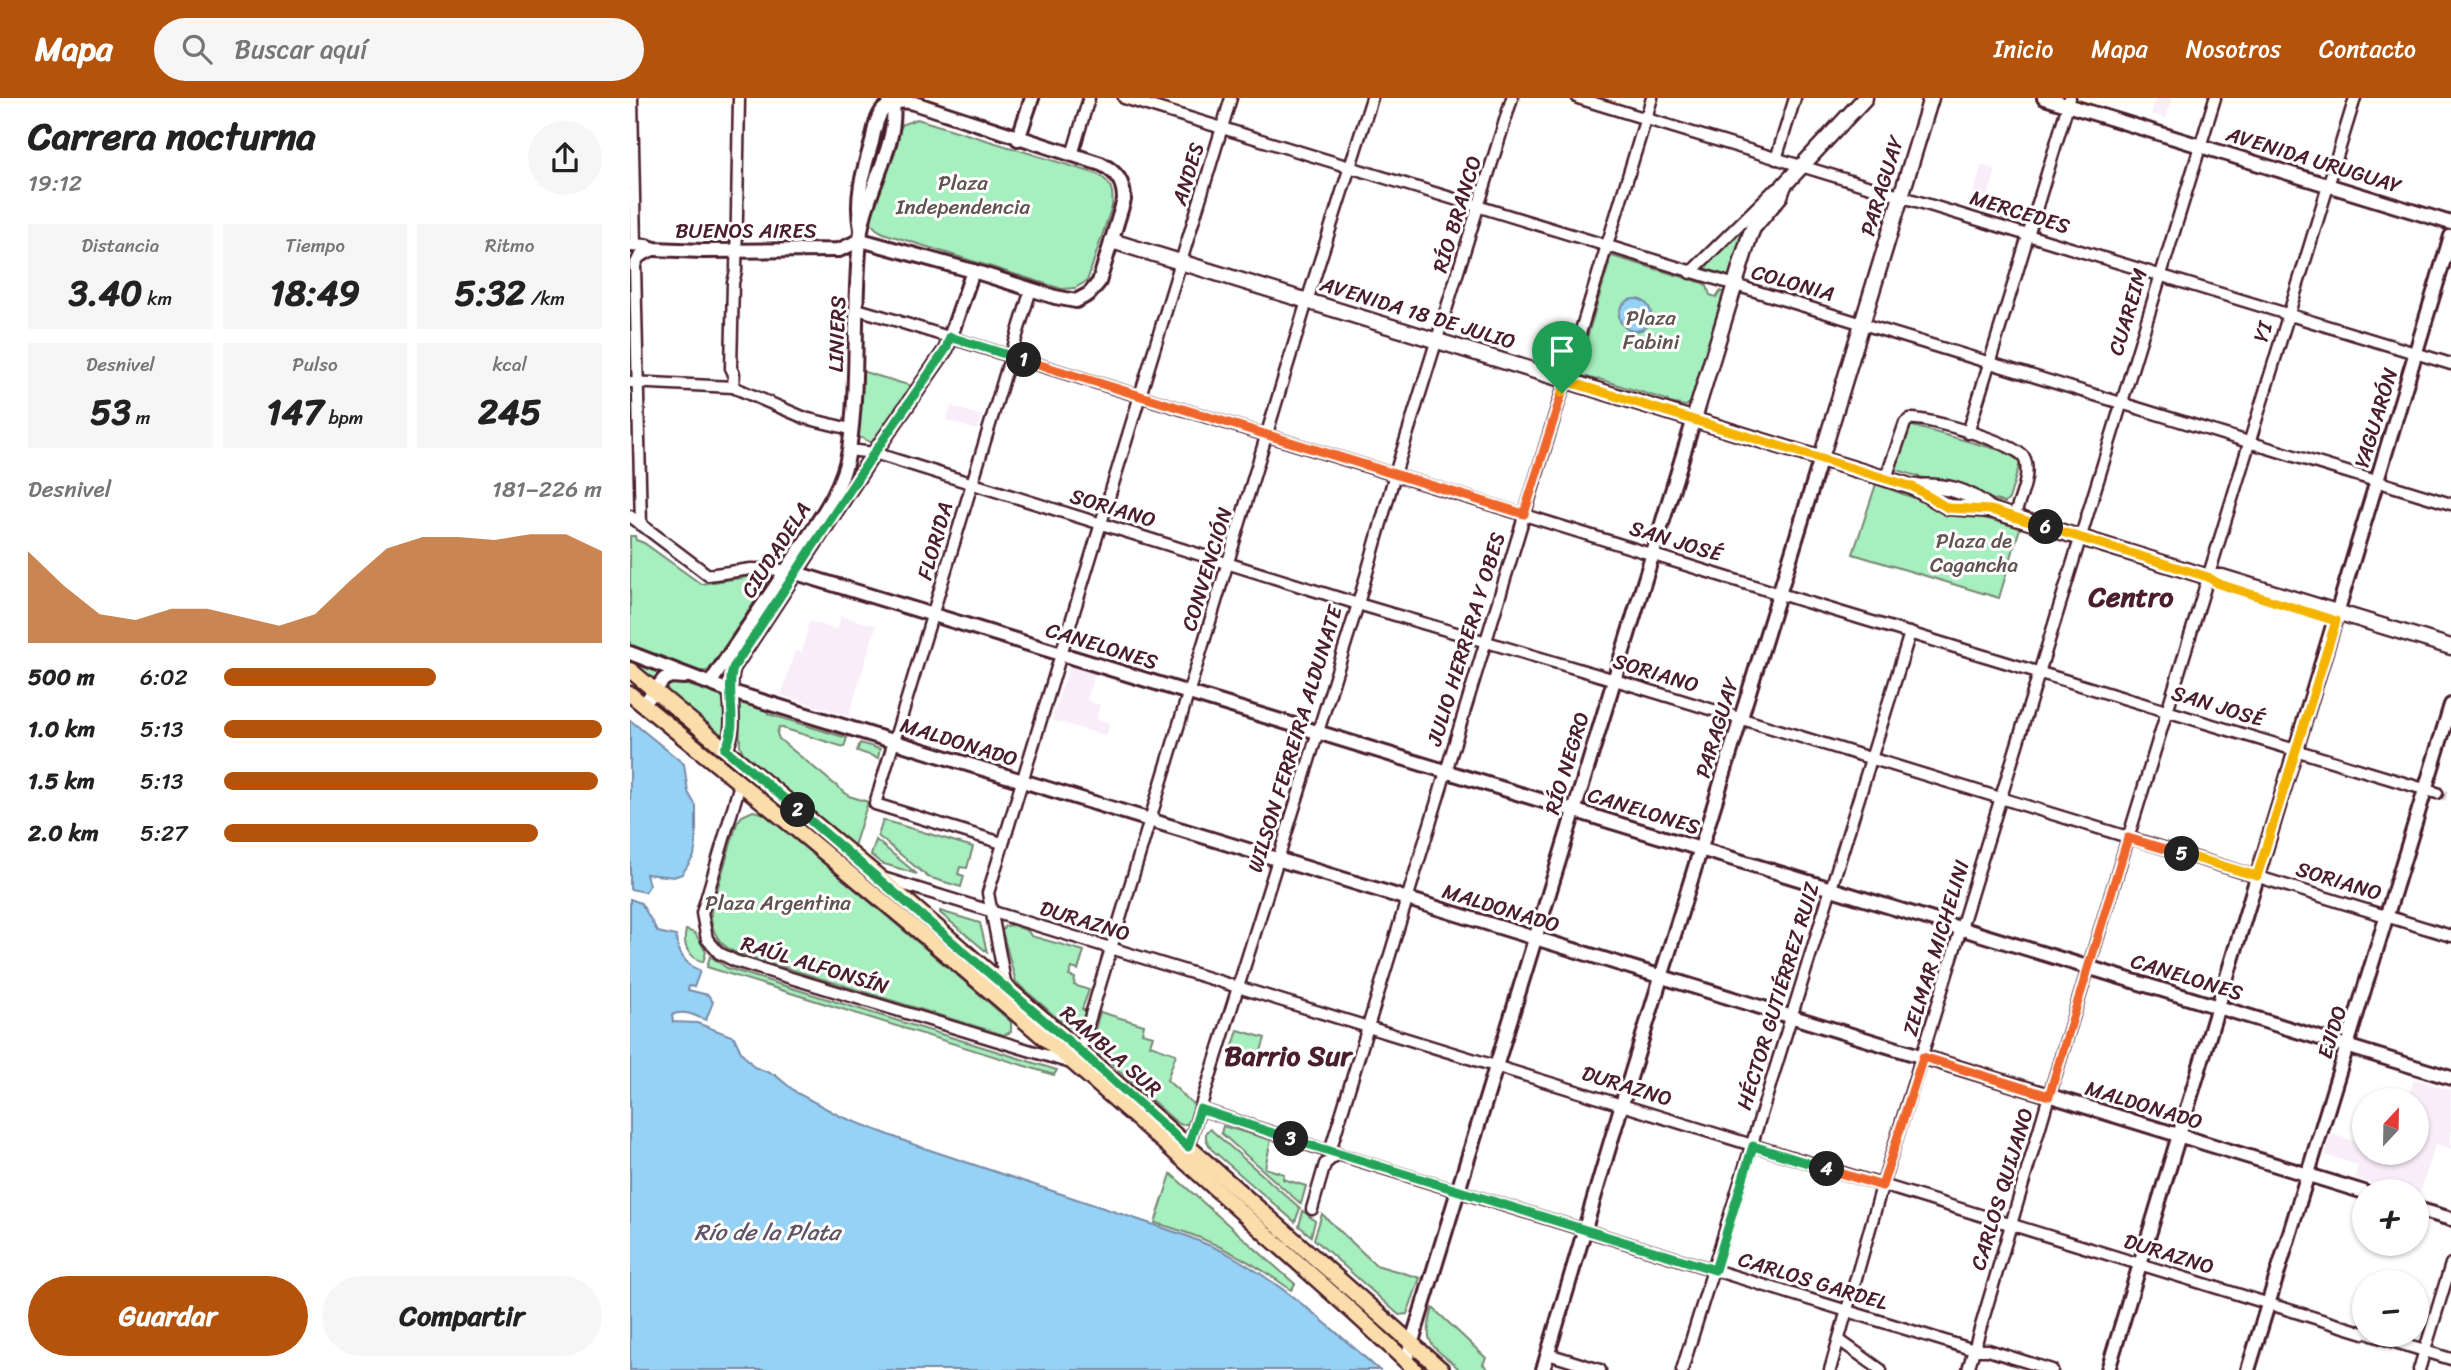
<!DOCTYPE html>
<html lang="es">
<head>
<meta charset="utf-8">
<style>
  body { margin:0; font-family:Sriracha,sans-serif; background:#f6f6f6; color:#222; height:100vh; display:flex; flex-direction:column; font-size:26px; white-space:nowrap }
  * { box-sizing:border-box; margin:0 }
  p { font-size:23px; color:#767676 }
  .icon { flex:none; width:38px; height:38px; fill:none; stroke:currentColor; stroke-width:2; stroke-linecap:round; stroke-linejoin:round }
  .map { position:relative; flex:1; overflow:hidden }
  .side { display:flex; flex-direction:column; background:#fff; width:630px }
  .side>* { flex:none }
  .needle { width:46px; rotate:22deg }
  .tools { position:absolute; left:1722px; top:990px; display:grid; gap:14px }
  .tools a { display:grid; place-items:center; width:77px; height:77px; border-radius:50%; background:#fff; box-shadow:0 2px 5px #0004; font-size:35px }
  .pin { position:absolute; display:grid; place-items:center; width:60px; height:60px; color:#fff; margin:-72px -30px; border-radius:50% 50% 50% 0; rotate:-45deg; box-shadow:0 0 7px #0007 }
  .pin .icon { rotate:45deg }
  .km { position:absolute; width:35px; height:35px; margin:-18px; border-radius:50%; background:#222; color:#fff; font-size:19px; line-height:35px; text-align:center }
  .round { display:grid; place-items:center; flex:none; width:74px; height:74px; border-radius:37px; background:#f6f6f6 }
  .overview { display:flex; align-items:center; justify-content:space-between; height:119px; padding:0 28px }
  h1 { font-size:38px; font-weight:700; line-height:52px }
  .stats { display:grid; grid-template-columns:repeat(3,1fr); gap:10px; height:119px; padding:7px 28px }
  .stats div { display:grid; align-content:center; border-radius:0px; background:#f6f6f6; text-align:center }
  .stats b { font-size:35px; font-weight:700 }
  .stats small { font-size:19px; font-weight:400 }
  .stats p { font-size:19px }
  .chart { height:196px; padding:14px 28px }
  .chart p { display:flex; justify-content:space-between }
  .chart svg { width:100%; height:126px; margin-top:7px; fill:#b45309; opacity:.7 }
  .button { display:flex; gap:14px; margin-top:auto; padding:14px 28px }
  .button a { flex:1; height:80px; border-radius:42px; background:#b45309; color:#fff; font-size:28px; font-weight:700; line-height:80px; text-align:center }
  .button a+a { background:#f6f6f6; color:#222 }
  ul { padding:0 28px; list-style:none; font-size:23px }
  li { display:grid; grid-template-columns:112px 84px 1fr; align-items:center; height:52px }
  li i { height:18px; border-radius:9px; background:#b45309 }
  header { display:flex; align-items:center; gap:42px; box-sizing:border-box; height:98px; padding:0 35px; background:#b45309; color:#fff }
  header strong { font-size:33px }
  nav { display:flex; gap:38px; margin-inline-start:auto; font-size:24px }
  .search { width:490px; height:63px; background:#f6f6f6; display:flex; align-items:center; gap:18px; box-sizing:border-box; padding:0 24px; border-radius:38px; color:#767676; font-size:26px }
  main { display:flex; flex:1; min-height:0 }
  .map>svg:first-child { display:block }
  .built { fill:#f9edf9 }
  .green { fill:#a6efbe; stroke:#788774; stroke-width:2 }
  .water { fill:#95d2f6; stroke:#778aa5; stroke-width:2 }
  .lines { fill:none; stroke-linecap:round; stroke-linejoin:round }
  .minor-tunnel { stroke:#dbd2d5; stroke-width:10; stroke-dasharray:10 5; stroke-linecap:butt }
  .minor-casing { stroke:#4a1f2b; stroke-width:15 }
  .tertiary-casing { stroke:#4a1f2b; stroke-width:18 }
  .secondary-casing { stroke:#4a1f2b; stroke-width:19 }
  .primary-casing { stroke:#4a1f2b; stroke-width:19 }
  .minor { stroke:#fff; stroke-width:10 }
  .tertiary { stroke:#fff; stroke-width:12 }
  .secondary { stroke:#fff; stroke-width:14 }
  .primary { stroke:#fbddab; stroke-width:14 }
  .split-1-casing { stroke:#fff; stroke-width:14 }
  .split-2-casing { stroke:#fff; stroke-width:14 }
  .split-3-casing { stroke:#fff; stroke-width:14 }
  .split-4-casing { stroke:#fff; stroke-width:14 }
  .split-5-casing { stroke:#fff; stroke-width:14 }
  .split-6-casing { stroke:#fff; stroke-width:14 }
  .split-7-casing { stroke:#fff; stroke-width:14 }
  .split-1 { stroke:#f0652b; stroke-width:9 }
  .split-2 { stroke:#22a559; stroke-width:9 }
  .split-3 { stroke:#22a559; stroke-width:9 }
  .split-4 { stroke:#22a559; stroke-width:9 }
  .split-5 { stroke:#f0652b; stroke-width:9 }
  .split-6 { stroke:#f5b400; stroke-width:9 }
  .split-7 { stroke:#f5b400; stroke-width:9 }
  .labels { text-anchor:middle; stroke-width:6; stroke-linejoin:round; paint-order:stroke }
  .street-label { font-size:21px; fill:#4a1f2b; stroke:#fff }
  .park-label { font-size:21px; fill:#615350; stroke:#fff }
  .water-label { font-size:23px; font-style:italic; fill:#605568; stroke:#fff }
  .district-label { font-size:28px; font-weight:bold; fill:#4a1f2b; stroke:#fff }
</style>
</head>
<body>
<header>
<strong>Mapa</strong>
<div class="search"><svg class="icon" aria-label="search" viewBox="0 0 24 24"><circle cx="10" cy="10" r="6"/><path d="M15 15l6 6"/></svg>Buscar aquí</div>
<nav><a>Inicio</a><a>Mapa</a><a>Nosotros</a><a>Contacto</a></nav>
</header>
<main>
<section class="side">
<div class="overview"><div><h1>Carrera nocturna</h1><p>19:12</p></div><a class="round"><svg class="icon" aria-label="share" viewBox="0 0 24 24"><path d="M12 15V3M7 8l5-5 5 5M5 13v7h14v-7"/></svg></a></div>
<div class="stats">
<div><p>Distancia</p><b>3.40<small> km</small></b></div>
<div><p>Tiempo</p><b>18:49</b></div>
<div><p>Ritmo</p><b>5:32<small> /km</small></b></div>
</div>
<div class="stats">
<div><p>Desnivel</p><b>53<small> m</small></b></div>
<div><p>Pulso</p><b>147<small> bpm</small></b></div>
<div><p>kcal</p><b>245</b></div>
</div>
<div class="chart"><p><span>Desnivel</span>181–226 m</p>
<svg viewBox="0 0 160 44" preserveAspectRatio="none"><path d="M0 44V12L10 24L20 34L30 36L40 32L50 32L60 35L70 38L80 34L90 22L100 11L110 7L120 7L130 8L140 6L150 6L160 12V44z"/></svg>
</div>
<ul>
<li><b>500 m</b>6:02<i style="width:56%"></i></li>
<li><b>1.0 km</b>5:13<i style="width:100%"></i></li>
<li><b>1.5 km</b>5:13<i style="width:99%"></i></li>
<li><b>2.0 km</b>5:27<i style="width:83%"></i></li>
</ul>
<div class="button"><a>Guardar</a><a>Compartir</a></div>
</section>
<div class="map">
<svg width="1821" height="1272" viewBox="0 0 1821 1272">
  <rect width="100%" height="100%" fill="#fff"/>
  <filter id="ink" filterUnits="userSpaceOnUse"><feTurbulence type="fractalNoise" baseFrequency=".0143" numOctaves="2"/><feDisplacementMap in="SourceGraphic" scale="14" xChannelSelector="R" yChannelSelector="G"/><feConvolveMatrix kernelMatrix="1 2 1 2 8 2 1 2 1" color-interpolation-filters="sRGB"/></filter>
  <g filter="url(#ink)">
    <g class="built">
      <path d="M1526,0H1542L1536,20L1521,16Z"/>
      <path d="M1352,67L1366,72L1354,112L1339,108Z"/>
      <path d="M321,308L352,318L347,332L316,322Z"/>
      <path d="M211,518L246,528L219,618L151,597L165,553L172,555L179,523L207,532Z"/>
      <path d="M439,568L465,576L457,602L470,607L466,621L480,625L476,638L422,622Z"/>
      <path d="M1784,981L1821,992V1051L1805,1046L1789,1099L1787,1094H1771L1725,1080L1728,1067L1695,1057L1701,1036L1734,1046V1055H1787V1003H1777Z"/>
    </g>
    <g class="green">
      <path d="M287,21L467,76C481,84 484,92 482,108L457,183L445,190L432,191L256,136C246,132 239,127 241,115L267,36L273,26Z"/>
      <path d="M1116,126L1100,177L1098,178L1077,171L1076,168Z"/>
      <path d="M982,158L1073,185L1077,188L1080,197L1086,199L1091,193L1095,195L1061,304L1056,308L1039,305L1037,302L969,281L967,282L947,276L945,269L950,263L979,166L977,163Z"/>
      <path d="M231,273L285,289L242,345L227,338Z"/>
      <path d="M1279,327L1384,356L1390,365L1379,401L1375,405L1264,371Z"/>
      <path d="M1246,386L1328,416L1351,419L1390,430L1369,500L1223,456Z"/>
      <path d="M0,438H5L6,442L14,445L71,486L130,477L137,481L134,490L78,573H69L0,551Z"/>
      <path d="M0,559L33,572L23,581L0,563Z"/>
      <path d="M45,583L93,598L98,632L94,637H90L36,593L35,590L38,584Z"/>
      <path d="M112,605L138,612V616L217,640L214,649L149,629L147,635L149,641L219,698L238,704L224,748L113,655L110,647L109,609Z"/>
      <path d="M230,645L250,651L248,660L227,653Z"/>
      <path d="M123,713L135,716L347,894L381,924V934L374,937L104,854C87,845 80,830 81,812L107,725L112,718Z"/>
      <path d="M253,722L343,749L337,770L330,769L328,776L334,778L331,789L298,779L248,738Z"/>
      <path d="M246,742L287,776L251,765L241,757Z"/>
      <path d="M310,813L350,825L357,854L310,815Z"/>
      <path d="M383,827L398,833L401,838L454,853L448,872L442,870L439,878L445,880L444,887L459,892L452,911L456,913L452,924L445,929L436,928L386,884L372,833L375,828Z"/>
      <path d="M56,832L65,835L76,854L73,864C58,859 52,847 56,832Z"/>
      <path d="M80,858L97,870L427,972L424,977L77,869Z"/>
      <path d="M470,914L514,927L512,935L523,938L520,947L546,956L537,982L566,1009L559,1025L552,1027L546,1024L467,953L463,938Z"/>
      <path d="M608,932L635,940L627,966L600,957Z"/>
      <path d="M593,1028L641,1042L635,1070L654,1076L653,1081L676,1088L671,1106L591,1035Z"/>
      <path d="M580,1031L670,1110L665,1124L581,1051L576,1041V1034Z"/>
      <path d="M541,1076L665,1186L661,1192C619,1161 576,1138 525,1125Z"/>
      <path d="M673,1113L685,1123L681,1138L669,1128Z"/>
      <path d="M692,1116L746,1167L790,1180L777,1216L769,1217L684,1141Z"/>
      <path d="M803,1210L856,1260L853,1266L859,1272H830C804,1247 791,1250 803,1210Z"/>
    </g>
    <g class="water">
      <circle cx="1005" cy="217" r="16"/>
      <path d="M0,622L54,666L58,694L66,708V745L64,758L52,776L44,779L16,776L19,788L15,794L0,791Z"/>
      <path d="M0,801L11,805L28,834L46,838C47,854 55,866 70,873L64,889L59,888L58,892L78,897L83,904L76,922C65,918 53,911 42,917L43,924L67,925L104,939L111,954L124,969L145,977L167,995L210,1018L285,1047L557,1138C572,1145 588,1150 602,1158C656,1189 703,1231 749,1272H0Z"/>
    </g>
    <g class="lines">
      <path class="minor-tunnel" d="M1807,695L1821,699"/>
      <g class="minor-casing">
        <g id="minor">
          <path d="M2,0L5,147"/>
          <path d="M494,0C936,138 1379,270 1821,406"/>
          <path d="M948,0L1821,266"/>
          <path d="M442,57L459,0"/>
          <path d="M1146,61L1165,0"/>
          <path d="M1060,175L1142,94L1154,87"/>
          <path d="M227,211L268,223"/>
          <path d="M273,225L1150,496L1807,695"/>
          <path d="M0,284L103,289L175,320L220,331"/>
          <path d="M103,289L104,276L101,270L103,185L106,173L109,0"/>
          <path d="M1338,335L1440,0"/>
          <path d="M219,352L244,355L728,506L985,582L1821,838"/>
          <path d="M1256,380L1275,325L1280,321C1297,319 1390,346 1395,361C1401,378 1389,403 1384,419"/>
          <path d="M0,418L78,477L121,471L156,472"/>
          <path d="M11,427L5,167L9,159L25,151"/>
          <path d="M110,686L72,815L77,841L89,855L105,863L441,965"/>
          <path d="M372,745L245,706L401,191"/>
          <path d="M256,781L1734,1235"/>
          <path d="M376,889L358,795L601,0"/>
          <path d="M450,953L677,203L742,0"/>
          <path d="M570,1011L691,1051L1344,1252H1358L1422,1272"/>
          <path d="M558,1049L728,506L765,376L882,0"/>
          <path d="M700,1053L1022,0"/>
          <path d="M682,1111L695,1066L707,1056"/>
          <path d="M1742,1237L1821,1261"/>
          <path d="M1209,1242L1251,1272"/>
          <path d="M918,1256L970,1272"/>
          <path d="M1052,1272L1280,535"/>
          <path d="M1200,1272L1252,1088L1585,0"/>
          <path d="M1338,1272L1419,998L1725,0"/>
          <path d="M1789,1272L1821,1166"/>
        </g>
      </g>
      <g class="tertiary-casing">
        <g id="tertiary">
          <path d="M1414,0L1821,125"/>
          <path d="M388,41L402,0"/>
          <path d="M231,142L343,173L425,199L446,203L459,196L469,184L494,102C494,84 487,74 471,66L284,5C272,2 261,3 253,12C246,20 244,34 242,44C233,74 225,100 231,131"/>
          <path d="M0,147L16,148L25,151L72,153L209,152L231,142"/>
          <path d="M156,472L1821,980"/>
          <path d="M0,555L102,594L1734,1094"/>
          <path d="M81,584C109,541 139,499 167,456C188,423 213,391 219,352C230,279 222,205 231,133C237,90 268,49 263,5"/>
          <path d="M13,607L34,581L41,578L54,579"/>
          <path d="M95,651C110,625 95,597 103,570L244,355L316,251L343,173"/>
          <path d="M1787,1111L1821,1121"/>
          <path d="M776,1263L1064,321"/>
          <path d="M913,1272L992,1006L1191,360"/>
          <path d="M1478,1272L1821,138"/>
          <path d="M1618,1272L1821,607"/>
        </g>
      </g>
      <g class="secondary-casing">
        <g id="secondary">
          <path d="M482,143L1283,389L1318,409L1361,412L1578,479H1592L1821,549"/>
          <path d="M1064,321L1119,140L1123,130L1150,98L1154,87L1235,0"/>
          <path d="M1191,360L1301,0"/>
          <path d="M1283,389C1314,387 1337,391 1361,412"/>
        </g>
      </g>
      <g class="primary-casing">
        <g id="primary">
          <path d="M0,572L249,779L450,953L812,1272"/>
          <path d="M0,596C207,763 412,933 609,1112C668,1165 728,1217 785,1272"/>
        </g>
      </g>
      <use href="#minor" class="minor"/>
      <use href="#tertiary" class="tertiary"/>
      <use href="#secondary" class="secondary"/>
      <use href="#primary" class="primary"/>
    </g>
  </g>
  <g class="lines" filter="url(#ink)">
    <g class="split-1-casing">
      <path id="split-1" d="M394,262L894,416L932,295"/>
    </g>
    <g class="split-2-casing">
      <path id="split-2" d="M168,712L95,651C110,625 95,597 103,570L244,355L316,251L320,239L394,262"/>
    </g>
    <g class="split-3-casing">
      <path id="split-3" d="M168,712L450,953L558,1049L570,1011L661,1041"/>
    </g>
    <g class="split-4-casing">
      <path id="split-4" d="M661,1041L1085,1172L1123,1048L1197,1071"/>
    </g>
    <g class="split-5-casing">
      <path id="split-5" d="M1197,1071L1252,1088L1293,959L1419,998L1498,740L1552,756"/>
    </g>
    <g class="split-6-casing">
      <path id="split-6" d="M1416,429L1578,479L1589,486L1706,523L1627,778L1552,756"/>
    </g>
    <g class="split-7-casing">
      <path id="split-7" d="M932,295L936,283L1283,389L1318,410L1361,412L1416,429"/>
    </g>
    <use href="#split-1" class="split-1"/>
    <use href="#split-2" class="split-2"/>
    <use href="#split-3" class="split-3"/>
    <use href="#split-4" class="split-4"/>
    <use href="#split-5" class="split-5"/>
    <use href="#split-6" class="split-6"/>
    <use href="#split-7" class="split-7"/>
  </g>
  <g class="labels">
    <g class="street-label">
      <text transform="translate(1684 62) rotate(17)" y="7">AVENIDA URUGUAY</text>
      <text transform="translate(558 76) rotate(-73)" y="7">ANDES</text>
      <text transform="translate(1252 88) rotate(-73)" y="7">PARAGUAY</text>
      <text transform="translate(1390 114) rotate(17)" y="7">MERCEDES</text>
      <text transform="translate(827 116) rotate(-73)" y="7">RÍO BRANCO</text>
      <text x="116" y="140">BUENOS AIRES</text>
      <text transform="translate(1163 185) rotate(16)" y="7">COLONIA</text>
      <text transform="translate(1498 214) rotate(-73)" y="7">CUAREIM</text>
      <text transform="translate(788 215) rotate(17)" y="7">AVENIDA 18 DE JULIO</text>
      <text transform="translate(1633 234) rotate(-73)" y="7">YI</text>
      <text transform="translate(207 236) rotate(-88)" y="7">LINIERS</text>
      <text transform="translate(1746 320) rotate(-73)" y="7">YAGUARÓN</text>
      <text transform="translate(483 410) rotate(17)" y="7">SORIANO</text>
      <text transform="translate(305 443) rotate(-74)" y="7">FLORIDA</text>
      <text transform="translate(1046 443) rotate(17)" y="7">SAN JOSÉ</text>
      <text transform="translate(146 452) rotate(-57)" y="7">CIUDADELA</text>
      <text transform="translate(577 471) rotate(-73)" y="7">CONVENCIÓN</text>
      <text transform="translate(836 541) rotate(-73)" y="7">JULIO HERRERA Y OBES</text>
      <text transform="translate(472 548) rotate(17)" y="7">CANELONES</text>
      <text transform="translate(1026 575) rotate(17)" y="7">SORIANO</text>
      <text transform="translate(1588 608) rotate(17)" y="7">SAN JOSÉ</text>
      <text transform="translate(1087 630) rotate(-73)" y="7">PARAGUAY</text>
      <text transform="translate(665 641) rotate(-73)" y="7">WILSON FERREIRA ALDUNATE</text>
      <text transform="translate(329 644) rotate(17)" y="7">MALDONADO</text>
      <text transform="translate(937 665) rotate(-73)" y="7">RÍO NEGRO</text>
      <text transform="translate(1014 713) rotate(17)" y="7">CANELONES</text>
      <text transform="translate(1709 783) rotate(17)" y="7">SORIANO</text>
      <text transform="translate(871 810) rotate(17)" y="7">MALDONADO</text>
      <text transform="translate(455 823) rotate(17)" y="7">DURAZNO</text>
      <text transform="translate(1306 850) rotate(-73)" y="7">ZELMAR MICHELINI</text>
      <text transform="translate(185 867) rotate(17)" y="7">RAÚL ALFONSÍN</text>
      <text transform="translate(1557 879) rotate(17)" y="7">CANELONES</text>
      <text transform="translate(1148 898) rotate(-73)" y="7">HÉCTOR GUTIÉRREZ RUIZ</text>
      <text transform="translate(1702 934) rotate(-73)" y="7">EJIDO</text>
      <text transform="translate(481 953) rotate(41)" y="7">RAMBLA SUR</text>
      <text transform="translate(997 988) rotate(17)" y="7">DURAZNO</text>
      <text transform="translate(1514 1007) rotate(17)" y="7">MALDONADO</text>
      <text transform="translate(1372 1091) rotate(-73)" y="7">CARLOS QUIJANO</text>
      <text transform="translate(1539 1156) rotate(17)" y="7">DURAZNO</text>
      <text transform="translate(1183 1183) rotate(17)" y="7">CARLOS GARDEL</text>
    </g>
    <g class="park-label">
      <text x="333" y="92">Plaza<tspan x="333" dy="24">Independencia</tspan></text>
      <text x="1021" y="227">Plaza<tspan x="1021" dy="24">Fabini</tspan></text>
      <text x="1344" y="450">Plaza de<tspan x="1344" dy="24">Cagancha</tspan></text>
      <text x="148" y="812">Plaza Argentina</text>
    </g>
    <g class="water-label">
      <text x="137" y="1142">Río de la Plata</text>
    </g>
    <g class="district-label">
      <text x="1501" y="508">Centro</text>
      <text x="658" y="967">Barrio Sur</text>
    </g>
  </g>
</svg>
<div class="tools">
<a><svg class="needle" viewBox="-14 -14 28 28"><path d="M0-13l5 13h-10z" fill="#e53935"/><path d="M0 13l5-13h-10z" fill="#767676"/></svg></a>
<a>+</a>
<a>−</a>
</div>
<div class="pin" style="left:932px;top:295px;background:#1e9e55"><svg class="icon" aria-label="arrive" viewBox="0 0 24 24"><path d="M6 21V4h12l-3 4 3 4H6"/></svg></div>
<b class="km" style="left:394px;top:262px">1</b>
<b class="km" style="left:168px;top:712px">2</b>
<b class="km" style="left:661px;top:1041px">3</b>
<b class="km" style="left:1197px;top:1071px">4</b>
<b class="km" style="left:1552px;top:756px">5</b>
<b class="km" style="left:1416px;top:429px">6</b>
</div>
</main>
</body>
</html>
